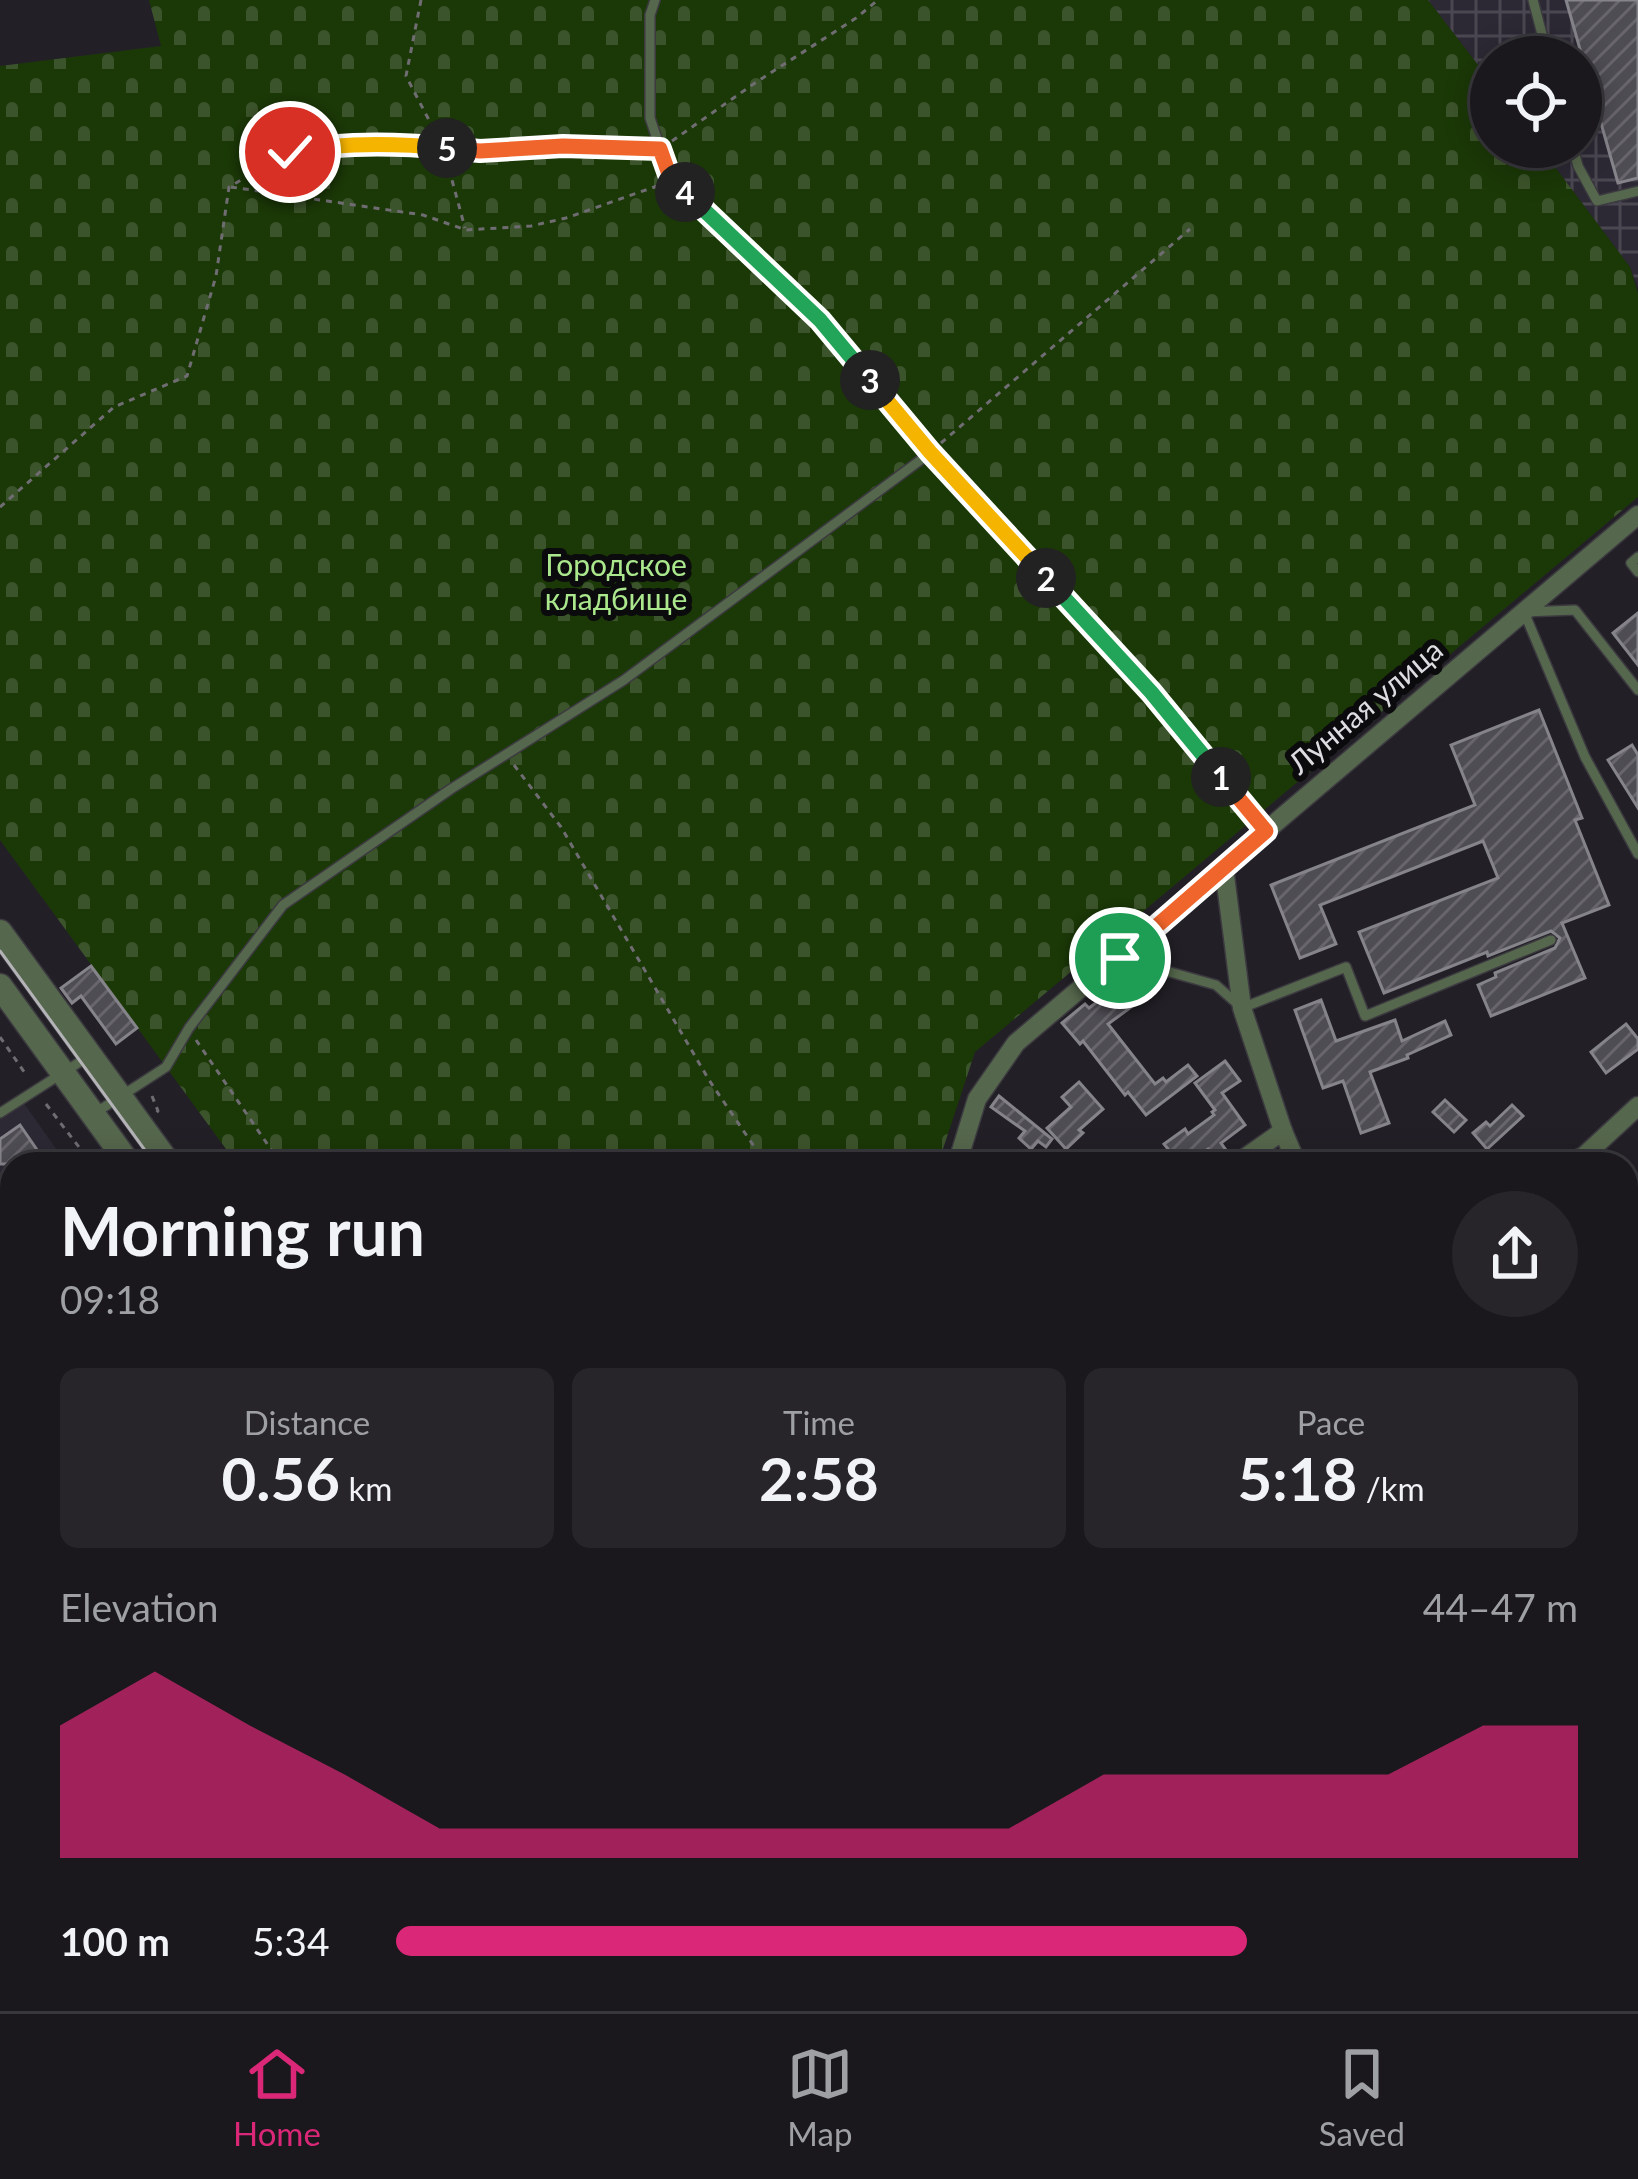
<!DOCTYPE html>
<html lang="en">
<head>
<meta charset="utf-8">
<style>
  body { margin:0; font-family:Lato,sans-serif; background:#272529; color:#f1f3f6; height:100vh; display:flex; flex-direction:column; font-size:45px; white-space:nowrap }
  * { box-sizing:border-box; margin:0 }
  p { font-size:39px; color:#9fa0a3 }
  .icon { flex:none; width:66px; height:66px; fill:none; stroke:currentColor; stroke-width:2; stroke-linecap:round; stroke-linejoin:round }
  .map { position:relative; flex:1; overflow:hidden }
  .side { position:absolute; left:0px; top:1152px; width:1638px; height:861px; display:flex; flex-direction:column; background:#1a181c; border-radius:36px 36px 0 0; box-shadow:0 6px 30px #0003,0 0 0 3px #38373b }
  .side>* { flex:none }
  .tools { position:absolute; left:1470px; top:36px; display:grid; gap:24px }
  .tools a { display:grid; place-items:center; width:132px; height:132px; border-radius:50%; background:#1a181c; box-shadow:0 6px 30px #0003,0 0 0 3px #38373b; font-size:60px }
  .pin { position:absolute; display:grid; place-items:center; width:102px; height:102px; color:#fff; margin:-51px; border:6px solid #fff; border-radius:50%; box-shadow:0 3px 12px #0007 }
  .km { position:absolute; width:60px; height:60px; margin:-30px; border-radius:50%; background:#222; color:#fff; font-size:33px; line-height:60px; text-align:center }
  .round { display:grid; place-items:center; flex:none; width:126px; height:126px; border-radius:63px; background:#272529 }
  .headline { display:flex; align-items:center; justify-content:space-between; height:204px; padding:0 60px }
  h1 { font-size:66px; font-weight:700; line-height:90px }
  .stats { display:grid; grid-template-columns:repeat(3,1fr); gap:18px; height:204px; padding:12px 60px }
  .stats div { display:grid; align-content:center; border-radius:18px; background:#272529; text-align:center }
  .stats b { font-size:60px; font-weight:700 }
  .stats small { font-size:33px; font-weight:400 }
  .stats p { font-size:33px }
  .chart { height:336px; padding:24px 60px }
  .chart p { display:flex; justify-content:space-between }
  .chart svg { width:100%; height:216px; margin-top:12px; fill:#db2777; opacity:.7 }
  ul { padding:0 60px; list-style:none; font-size:39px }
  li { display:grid; grid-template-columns:192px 144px 1fr; align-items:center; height:90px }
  li i { height:30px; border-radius:15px; background:#db2777 }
  .menu { display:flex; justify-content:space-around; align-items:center; height:168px; border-top:3px solid #38373b; background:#1a181c; font-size:33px; color:#9fa0a3 }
  .menu a { display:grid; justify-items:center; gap:6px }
  .menu .on { color:#db2777 }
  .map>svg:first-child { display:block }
  .built { fill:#2c2834 }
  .industrial { fill:url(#industrial-grid) }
  .cemetery { fill:url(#cemetery-stones) }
  .building { fill:url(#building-hatch); stroke:#86848b; stroke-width:3 }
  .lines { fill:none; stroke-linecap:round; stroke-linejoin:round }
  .service-casing { stroke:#3c3a40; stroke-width:12 }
  .minor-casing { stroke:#3c3a40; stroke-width:21 }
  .tertiary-casing { stroke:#3c3a40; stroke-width:27 }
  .secondary-casing { stroke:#3c3a40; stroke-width:30 }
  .path { stroke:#6f6d72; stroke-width:3; stroke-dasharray:6 6; stroke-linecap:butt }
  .service { stroke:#55674c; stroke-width:9 }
  .minor { stroke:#55674c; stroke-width:18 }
  .tertiary { stroke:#55674c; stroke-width:24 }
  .secondary { stroke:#718f63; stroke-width:27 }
  .tram { stroke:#b4b3b7; stroke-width:3 }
  .split-1-casing { stroke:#fff; stroke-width:24 }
  .split-2-casing { stroke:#fff; stroke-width:24 }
  .split-3-casing { stroke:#fff; stroke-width:24 }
  .split-4-casing { stroke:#fff; stroke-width:24 }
  .split-5-casing { stroke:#fff; stroke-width:24 }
  .split-6-casing { stroke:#fff; stroke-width:24 }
  .split-1 { stroke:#f0652b; stroke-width:15 }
  .split-2 { stroke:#22a559; stroke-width:15 }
  .split-3 { stroke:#f5b400; stroke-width:15 }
  .split-4 { stroke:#22a559; stroke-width:15 }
  .split-5 { stroke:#f0652b; stroke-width:15 }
  .split-6 { stroke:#f5b400; stroke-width:15 }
  .labels { text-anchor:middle; stroke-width:12; stroke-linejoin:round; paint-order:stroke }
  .park-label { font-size:30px; fill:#abe88d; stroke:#0b0a0d }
  .street-label { font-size:30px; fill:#dddce0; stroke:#0b0a0d }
</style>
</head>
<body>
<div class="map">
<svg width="1638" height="2011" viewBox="0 0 1638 2011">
  <defs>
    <pattern id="industrial-grid" width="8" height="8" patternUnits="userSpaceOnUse" patternTransform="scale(3)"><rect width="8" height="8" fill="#2c2834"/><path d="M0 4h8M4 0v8" fill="none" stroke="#4a4751"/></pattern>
    <pattern id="cemetery-stones" width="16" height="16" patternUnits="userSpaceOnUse" patternTransform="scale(3)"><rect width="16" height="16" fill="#1b3807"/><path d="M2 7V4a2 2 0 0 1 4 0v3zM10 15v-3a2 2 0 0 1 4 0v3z" fill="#3c542b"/></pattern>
    <pattern id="building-hatch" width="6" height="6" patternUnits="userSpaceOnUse" patternTransform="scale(3)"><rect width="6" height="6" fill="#4f4d54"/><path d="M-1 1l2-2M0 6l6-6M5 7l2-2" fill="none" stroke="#68666c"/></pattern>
  </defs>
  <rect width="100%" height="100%" fill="#222026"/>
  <g class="built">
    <path d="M23,1102L67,1164H12V1289L0,1272V1119Z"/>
    <path d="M0,1741L12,1744V1982L0,1979Z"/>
    <path d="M863,2001H1007L977,2011H868Z"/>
  </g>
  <path class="industrial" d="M1428,0H1638V288L1630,267L1540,147H1581V57H1491V82Z"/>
  <path class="cemetery" d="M149,0H1428L1491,82V147H1540L1630,267L1638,293V497L975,1052L938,1164H237L0,840V66L161,46Z"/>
  <g class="building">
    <path d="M1566,0H1638V178L1618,183Z"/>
    <path d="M1638,613V665L1613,633Z"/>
    <path d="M1539,710L1582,818L1575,820L1609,905L1562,923L1585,978L1491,1016L1478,985L1496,977L1495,973L1555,948L1560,938L1551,931L1488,956L1487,952L1384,993L1359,932L1498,878L1483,841L1320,905L1336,944L1300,958L1271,885L1475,805L1451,745Z"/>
    <path d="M1632,745L1638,755V808L1608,760Z"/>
    <path d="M91,966L137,1028L116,1044L81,996L72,1003L61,988Z"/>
    <path d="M1120,985L1134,1005L1108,1024L1155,1084L1163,1078L1166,1082L1188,1065L1197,1076L1146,1115L1128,1092L1125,1095L1083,1041L1080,1044L1062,1023L1085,1004L1089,1008Z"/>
    <path d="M1321,1000L1336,1041L1395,1020L1402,1041L1445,1021L1451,1035L1407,1055L1408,1058L1370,1072L1389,1123L1361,1133L1343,1081L1323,1088L1295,1010Z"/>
    <path d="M1626,1024L1638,1039V1049L1606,1073L1591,1052Z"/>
    <path d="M1225,1061L1240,1081L1222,1093L1245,1125L1221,1143L1228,1153L1217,1161L1208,1149L1188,1164H1180L1164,1144L1185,1129L1188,1134L1214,1115L1212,1112L1215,1110L1195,1083Z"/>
    <path d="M1079,1082L1103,1109L1079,1130L1083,1133L1066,1149L1047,1128L1071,1107L1062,1097Z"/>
    <path d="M999,1096L1052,1139L1046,1147L1038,1141L1031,1149L1019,1138L1025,1131L991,1107Z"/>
    <path d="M1445,1100L1466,1120L1454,1132L1433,1112Z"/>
    <path d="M1512,1105L1523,1116L1487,1149L1473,1133L1486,1122L1490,1126Z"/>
    <path d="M20,1125L42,1157L32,1164H0V1139Z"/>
  </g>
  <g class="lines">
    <g class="service-casing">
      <g id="service">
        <path d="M655,0L650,15V118L670,177L820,320L930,453L1151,692L1266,831"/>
        <path d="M1533,0L1548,57"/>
        <path d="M1573,147L1578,166L1597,201L1638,191"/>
        <path d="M1638,557L1631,563L1638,572"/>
        <path d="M1638,690L1575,610L1524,612L1585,757L1638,854"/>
        <path d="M1120,958L1216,985L1242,1008L1346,967L1365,1016L1551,940"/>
        <path d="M0,1113L86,1058"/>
        <path d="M95,1113L166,1067L189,1028L283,905L451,789L624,680L930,453"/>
        <path d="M0,1287L12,1303"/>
        <path d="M0,1537L12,1540"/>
        <path d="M0,1690L12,1693"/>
        <path d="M1626,1913L1638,1945"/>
        <path d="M0,1992L12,1995"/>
        <path d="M37,2001L74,2011"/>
        <path d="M330,2001L333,2011"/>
        <path d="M434,2001L437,2011"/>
        <path d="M92,2011L95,2001"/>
        <path d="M147,2011L150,2001"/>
        <path d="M184,2011L186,2001"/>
        <path d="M201,2011L229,2001"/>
        <path d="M818,2011L822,2009L821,2001"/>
      </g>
    </g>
    <g class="minor-casing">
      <g id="minor">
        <path d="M1224,868L1242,1008L1283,1131L1297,1164"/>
        <path d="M957,1164L977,1099L1016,1043L1638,515"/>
        <path d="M1236,1164L1283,1131"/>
        <path d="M1568,1164L1584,1156L1638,1106"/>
        <path d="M1626,1311L1638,1303"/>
        <path d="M1626,1539L1638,1532"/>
        <path d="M1626,1653L1638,1646"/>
        <path d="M1596,2001V2011"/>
      </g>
    </g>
    <g class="tertiary-casing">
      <g id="tertiary">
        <path d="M0,932L169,1164"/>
        <path d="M0,986L129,1164"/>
        <path d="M741,2001L748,2011"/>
        <path d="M785,2001L793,2011"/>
      </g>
    </g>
    <g class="secondary-casing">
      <g id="secondary">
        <path d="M0,1587L12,1590"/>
        <path d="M1626,1834L1638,1828"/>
        <path d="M1626,1865L1638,1859"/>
        <path d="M1067,2011L1097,2001"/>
        <path d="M1166,2011L1198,2001"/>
      </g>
    </g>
    <g class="path">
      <path d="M421,0L406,76L443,147L465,228"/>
      <path d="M672,141L755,83L856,18L878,0"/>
      <path d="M231,187L423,215L466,230L531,226L566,218L660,185"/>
      <path d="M941,443L1190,229"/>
      <path d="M0,507L114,407L187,376L216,276L229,187L290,152L325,145L405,144L480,151L563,146L647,148"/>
      <path d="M514,765L561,827L709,1080L766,1164"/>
      <path d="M0,1037L27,1076"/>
      <path d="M196,1040L281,1164"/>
      <path d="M152,1096L158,1111L156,1113"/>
      <path d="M46,1104L92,1164"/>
      <path d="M451,2001L455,2011"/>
      <path d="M1224,2011L1252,2001"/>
    </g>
    <use href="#service" class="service"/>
    <use href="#minor" class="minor"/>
    <use href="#tertiary" class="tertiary"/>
    <use href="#secondary" class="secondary"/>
    <g class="tram">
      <path d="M0,951L155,1164"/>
      <path d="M1626,1846L1638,1841"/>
      <path d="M757,2001L765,2011"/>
      <path d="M1101,2011L1133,2001"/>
      <path d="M1132,2011L1164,2001"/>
    </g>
  </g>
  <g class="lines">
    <g class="split-1-casing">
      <path id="split-1" d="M1120,958L1266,831L1221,777"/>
    </g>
    <g class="split-2-casing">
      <path id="split-2" d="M1046,578L1151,692L1221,777"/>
    </g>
    <g class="split-3-casing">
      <path id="split-3" d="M870,380L930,452L1046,578"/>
    </g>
    <g class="split-4-casing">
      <path id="split-4" d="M685,192L820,320L870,380"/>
    </g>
    <g class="split-5-casing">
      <path id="split-5" d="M447,148L480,151L563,146L660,149L670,177L685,192"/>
    </g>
    <g class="split-6-casing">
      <path id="split-6" d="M290,152C342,142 394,143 447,148"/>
    </g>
    <use href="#split-1" class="split-1"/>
    <use href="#split-2" class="split-2"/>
    <use href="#split-3" class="split-3"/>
    <use href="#split-4" class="split-4"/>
    <use href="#split-5" class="split-5"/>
    <use href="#split-6" class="split-6"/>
  </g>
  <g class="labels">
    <g class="park-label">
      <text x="616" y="576">Городское<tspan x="616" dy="34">кладбище</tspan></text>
    </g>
    <g class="street-label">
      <text transform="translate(1366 707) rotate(-40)" y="10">Лунная улица</text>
    </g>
  </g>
</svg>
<div class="tools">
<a><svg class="icon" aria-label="locate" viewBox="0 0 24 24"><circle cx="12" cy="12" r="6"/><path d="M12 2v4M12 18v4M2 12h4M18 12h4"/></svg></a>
</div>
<div class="pin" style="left:1120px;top:958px;background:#1e9e55"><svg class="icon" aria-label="arrive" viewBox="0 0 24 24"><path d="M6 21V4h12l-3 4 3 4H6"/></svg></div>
<div class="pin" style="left:290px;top:152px;background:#d93025"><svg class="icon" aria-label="check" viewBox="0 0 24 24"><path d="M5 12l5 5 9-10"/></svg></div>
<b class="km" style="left:1221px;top:777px">1</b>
<b class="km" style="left:1046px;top:578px">2</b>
<b class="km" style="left:870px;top:380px">3</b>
<b class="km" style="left:685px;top:192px">4</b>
<b class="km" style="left:447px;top:148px">5</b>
<section class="side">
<div class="headline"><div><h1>Morning run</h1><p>09:18</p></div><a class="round"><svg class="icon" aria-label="share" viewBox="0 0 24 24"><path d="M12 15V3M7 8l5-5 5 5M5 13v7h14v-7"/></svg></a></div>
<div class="stats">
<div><p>Distance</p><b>0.56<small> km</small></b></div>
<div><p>Time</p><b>2:58</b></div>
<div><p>Pace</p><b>5:18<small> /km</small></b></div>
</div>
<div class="chart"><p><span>Elevation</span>44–47 m</p>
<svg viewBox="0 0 160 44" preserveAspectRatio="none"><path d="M0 44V17L10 6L20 17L30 27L40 38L50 38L60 38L70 38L80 38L90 38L100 38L110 27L120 27L130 27L140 27L150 17L160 17V44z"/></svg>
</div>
<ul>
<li><b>100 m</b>5:34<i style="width:72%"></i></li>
</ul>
</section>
</div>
<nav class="menu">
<a class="on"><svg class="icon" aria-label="home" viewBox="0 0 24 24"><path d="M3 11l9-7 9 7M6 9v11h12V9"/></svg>Home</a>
<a><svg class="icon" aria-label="map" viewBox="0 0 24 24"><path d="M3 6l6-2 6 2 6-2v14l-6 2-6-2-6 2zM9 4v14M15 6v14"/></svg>Map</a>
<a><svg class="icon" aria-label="saved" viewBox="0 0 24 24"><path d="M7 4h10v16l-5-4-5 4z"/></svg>Saved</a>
</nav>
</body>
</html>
